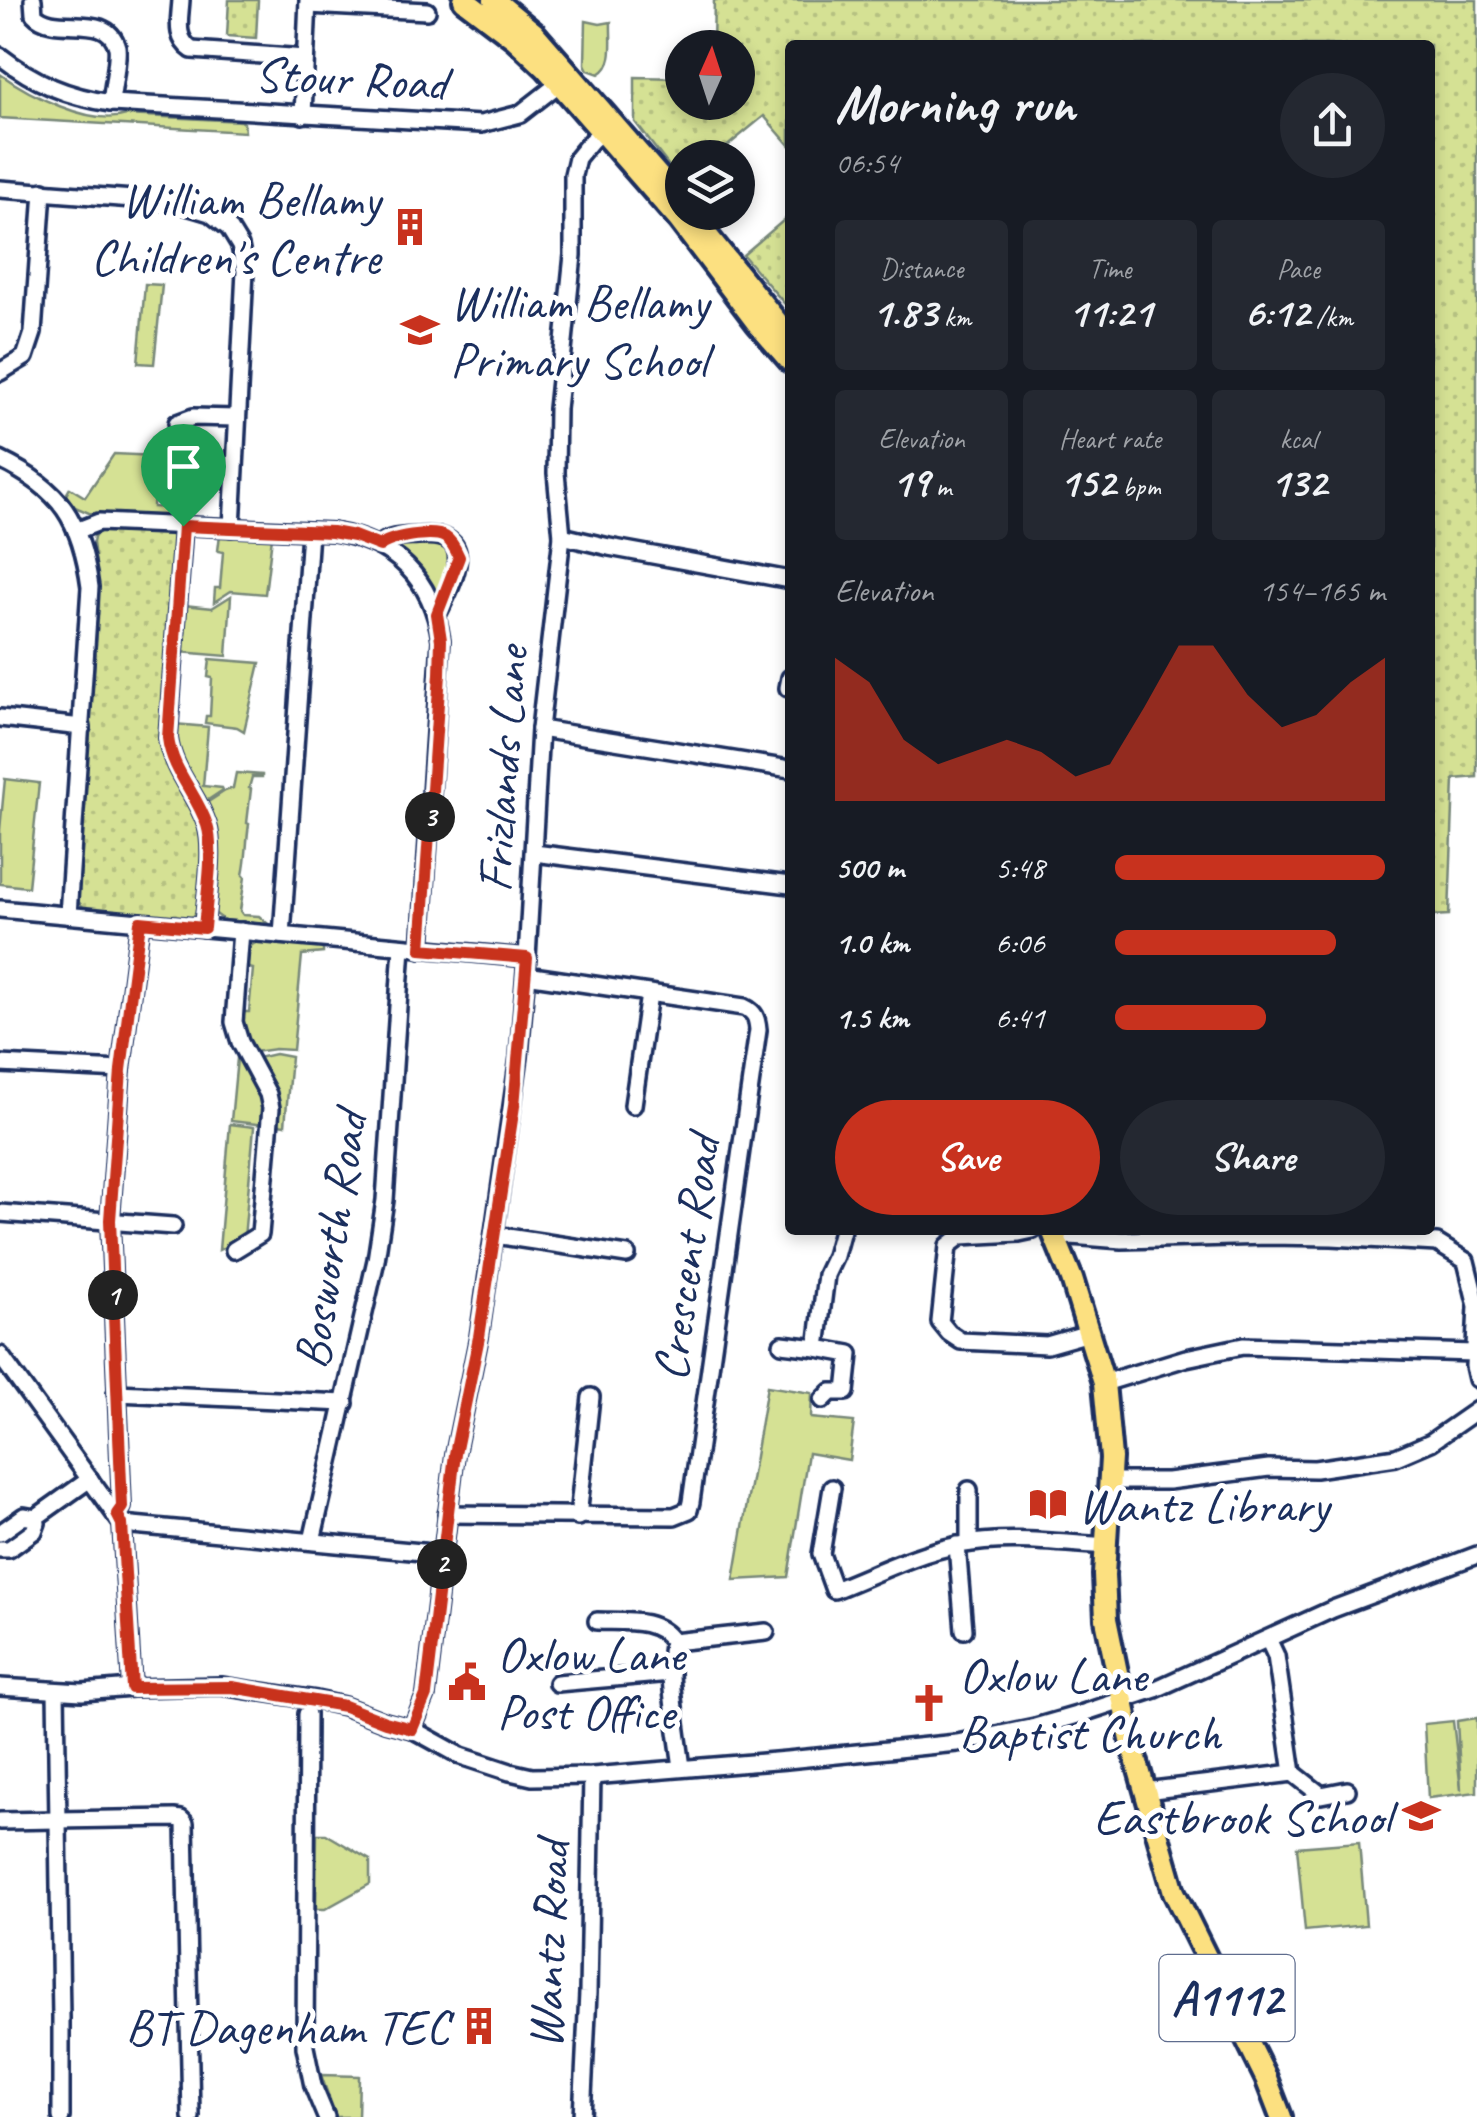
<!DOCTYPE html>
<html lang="en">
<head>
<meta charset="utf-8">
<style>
  body { margin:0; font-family:Caveat,sans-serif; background:#242831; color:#f1f3f6; height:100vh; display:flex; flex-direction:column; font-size:38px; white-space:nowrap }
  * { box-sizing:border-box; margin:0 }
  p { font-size:32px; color:#9ea1a6 }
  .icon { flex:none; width:55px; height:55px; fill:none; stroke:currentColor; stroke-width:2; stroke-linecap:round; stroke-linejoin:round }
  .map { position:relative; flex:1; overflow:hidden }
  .drawer { position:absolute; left:785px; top:40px; width:650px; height:1195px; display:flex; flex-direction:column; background:#171b24; border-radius:10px; box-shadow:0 5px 15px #0003 }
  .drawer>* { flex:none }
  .needle { width:65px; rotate:3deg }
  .fabs { position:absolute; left:665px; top:30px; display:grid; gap:20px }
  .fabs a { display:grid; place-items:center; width:90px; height:90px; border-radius:50%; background:#171b24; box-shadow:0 5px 15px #0003; font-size:50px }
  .pin { position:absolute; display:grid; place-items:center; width:85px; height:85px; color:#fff; margin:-102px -42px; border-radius:50% 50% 50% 0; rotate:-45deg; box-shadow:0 0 10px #0007 }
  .pin .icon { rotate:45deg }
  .km { position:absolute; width:50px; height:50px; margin:-25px; border-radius:50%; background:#222; color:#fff; font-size:28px; line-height:50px; text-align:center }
  .round { display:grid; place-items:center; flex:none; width:105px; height:105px; border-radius:52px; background:#242831 }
  .headline { display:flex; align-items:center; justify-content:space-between; height:170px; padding:0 50px }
  h1 { font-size:55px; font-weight:700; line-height:75px }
  .stats { display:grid; grid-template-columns:repeat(3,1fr); gap:15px; height:170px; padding:10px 50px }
  .stats div { display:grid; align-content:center; border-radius:10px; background:#242831; text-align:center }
  .stats b { font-size:42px; font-weight:700 }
  .stats small { font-size:28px; font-weight:400 }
  .stats p { font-size:28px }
  .chart { height:280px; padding:20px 50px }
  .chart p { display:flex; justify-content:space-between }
  .chart svg { width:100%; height:180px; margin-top:10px; fill:#c8321e; opacity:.7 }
  .button { display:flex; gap:20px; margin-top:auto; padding:20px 50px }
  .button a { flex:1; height:115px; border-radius:60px; background:#c8321e; color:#fff; font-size:40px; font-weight:700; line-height:115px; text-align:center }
  .button a+a { background:#242831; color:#f1f3f6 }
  ul { padding:0 50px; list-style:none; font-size:32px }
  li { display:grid; grid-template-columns:160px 120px 1fr; align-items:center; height:75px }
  li i { height:25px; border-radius:12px; background:#c8321e }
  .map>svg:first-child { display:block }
  .green { fill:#d5e194; stroke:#788879; stroke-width:2.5 }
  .park { fill:url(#park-dots); stroke:#788879; stroke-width:2.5 }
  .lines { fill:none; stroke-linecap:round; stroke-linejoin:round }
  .minor-casing { stroke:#1b2f5e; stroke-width:22 }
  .major-casing { stroke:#1b2f5e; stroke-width:28 }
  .minor { stroke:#fff; stroke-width:15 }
  .major { stroke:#fce080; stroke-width:20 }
  .route-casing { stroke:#fff; stroke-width:20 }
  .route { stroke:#c8321e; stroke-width:12 }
  .labels { text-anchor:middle; stroke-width:10; stroke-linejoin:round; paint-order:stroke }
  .shield { fill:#fff; stroke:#5f6d8e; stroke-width:2.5 }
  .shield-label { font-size:48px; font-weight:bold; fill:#1b2f5e }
  .street-label { font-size:50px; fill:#1b2f5e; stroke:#fff }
  .poi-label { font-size:50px; fill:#1b2f5e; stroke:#fff; text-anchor:start }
</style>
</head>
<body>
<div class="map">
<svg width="1477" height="2117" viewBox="0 0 1477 2117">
  <defs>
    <pattern id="park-dots" width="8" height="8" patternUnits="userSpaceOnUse" patternTransform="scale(2.5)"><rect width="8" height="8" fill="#d5e194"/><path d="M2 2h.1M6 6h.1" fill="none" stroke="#b6c182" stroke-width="1.8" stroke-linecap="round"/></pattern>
  </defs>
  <rect width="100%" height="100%" fill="#fff"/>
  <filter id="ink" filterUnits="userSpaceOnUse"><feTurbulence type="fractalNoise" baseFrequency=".01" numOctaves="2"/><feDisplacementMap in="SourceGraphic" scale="20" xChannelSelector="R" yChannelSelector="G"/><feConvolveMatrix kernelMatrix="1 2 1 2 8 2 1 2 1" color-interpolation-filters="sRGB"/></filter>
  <g filter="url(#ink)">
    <g class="green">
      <path d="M586,21L600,24L611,22C610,39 616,65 599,74L588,70L585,64Z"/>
      <path d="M0,74C28,94 91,127 126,115L241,121L244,123L245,132L0,118Z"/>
      <path d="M145,284L162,285L154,364L138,363Z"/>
      <path d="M114,454L155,456L153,507L169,508V517L89,513L75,507L66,495L70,488L85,497Z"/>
      <path d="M220,534L272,537L265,594L231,591L214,602L215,588H220L223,552L218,551Z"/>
      <path d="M439,539L455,557L438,599L420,568L392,545Z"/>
      <path d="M231,596L227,656L180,652L183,605L212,608Z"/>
      <path d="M210,659L260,663L244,731L237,727L205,723L206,716H210L212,678L208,677Z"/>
      <path d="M174,724L208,727L203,786L222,788L223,790L205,802L177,755Z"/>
      <path d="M236,773L262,775V777H252L249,788L251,789L247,823L249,824C246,843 247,857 243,875L245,877L240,911L243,915L259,916L267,923L264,924L224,920L213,912C212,871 226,843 205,804L225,791L233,788Z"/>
      <path d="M5,779L39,783L28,887L0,884V830Z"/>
      <path d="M258,942L323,948V953L302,955L293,1050L275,1049L254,1052L243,1030L241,1012H249L253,969L245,967C246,956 245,946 258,942Z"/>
      <path d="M238,1048L264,1098L265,1125L231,1121Z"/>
      <path d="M275,1054L291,1057L285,1125L278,1124C279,1098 269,1081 257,1058Z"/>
      <path d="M230,1124L254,1127L244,1238L219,1250Z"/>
      <path d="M767,1386L812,1393L811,1418L854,1422L849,1460L808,1453L788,1577L734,1580Z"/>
      <path d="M1477,1718V1792L1428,1798L1424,1724L1453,1721L1461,1790L1457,1721Z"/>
      <path d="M317,1834H326L370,1860V1884L325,1909H316Z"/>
      <path d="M1359,1842L1366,1925L1305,1931L1297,1847Z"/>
      <path d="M321,2075L359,2076L358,2117H336Z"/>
    </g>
    <g class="park">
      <path d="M229,0H258L256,38L227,36Z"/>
      <path d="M714,0H1477V777L1454,779L1449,915L1430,916V45H790V146L764,116L714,157L682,158V183L635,122V77L682,78V102H738V48L713,47Z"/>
      <path d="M790,215V310L743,255Z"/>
      <path d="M107,527L169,532L175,538L162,745L205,834L199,909L196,914L191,917L85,909L76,899L99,606V587L93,543L94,536Z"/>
    </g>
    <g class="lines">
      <g class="minor-casing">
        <g id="minor">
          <path d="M33,0L34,14C55,37 107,9 117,47C119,58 112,91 111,103"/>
          <path d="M181,0C180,19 174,38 192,50L305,58"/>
          <path d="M308,5L427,11"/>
          <path d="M0,56C35,83 68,97 111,103L481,124L520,114L565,79"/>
          <path d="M303,115L308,0"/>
          <path d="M0,189L173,202L210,213L229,228L240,246L245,271L232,528"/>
          <path d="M0,372L25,357L33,333L43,191"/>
          <path d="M177,423L193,417L236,418"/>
          <path d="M0,460C61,489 81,520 90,587L68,915"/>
          <path d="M183,526L168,738C172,771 197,794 207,825C215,850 206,900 204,928"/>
          <path d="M76,531L99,522L333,532C395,542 432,578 441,640L421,949"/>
          <path d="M562,536L609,547L790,580"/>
          <path d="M380,545C390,536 404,537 418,536C481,530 454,581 437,615"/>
          <path d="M788,688L790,678"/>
          <path d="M0,718L82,727"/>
          <path d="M540,729L790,769"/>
          <path d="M534,853L790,885"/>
          <path d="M0,909L527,958"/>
          <path d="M282,935L310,532"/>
          <path d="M0,1064L121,1070"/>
          <path d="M633,1105L649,994"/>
          <path d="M0,1213L173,1226"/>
          <path d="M1033,1230L1019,1233L961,1236L948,1246L940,1322L949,1333L961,1341L1047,1345L1089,1333"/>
          <path d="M495,1235L627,1255"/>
          <path d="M1055,1239L1071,1236L1122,1240L1268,1236L1332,1237L1437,1243L1466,1261L1477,1306L1474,1366L1477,1379"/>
          <path d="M234,1250L260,1234L271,1108L268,1094L240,1042L234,1022L241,931"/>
          <path d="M782,1344L817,1348"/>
          <path d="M0,1355L122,1524L132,1688"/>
          <path d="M1104,1383L1186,1358L1243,1346L1474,1353"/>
          <path d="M116,1393L345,1403"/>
          <path d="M823,1400L831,1392H846L850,1354L817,1348L826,1275L835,1256L842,1230"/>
          <path d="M1110,1481H1168L1269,1468L1315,1469L1396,1457L1431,1442L1477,1410"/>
          <path d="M832,1488L821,1554L834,1590C875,1574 916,1553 959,1545C1008,1536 1057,1543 1107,1546"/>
          <path d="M969,1490V1543"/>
          <path d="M117,1514L122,1507L110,1221L121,1070L140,922"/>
          <path d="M447,1514L674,1516L689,1510L691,1502L758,1030C757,1018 755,1012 744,1007L526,975"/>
          <path d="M578,1517L591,1397"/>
          <path d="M122,1524L443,1554"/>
          <path d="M0,1533L24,1516L35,1518L90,1479"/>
          <path d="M312,1541L376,1260L385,1200L402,947"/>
          <path d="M957,1545L964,1630"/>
          <path d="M0,1549H9L34,1531L37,1523L35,1518"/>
          <path d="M597,1621C624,1622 657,1617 673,1642"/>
          <path d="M673,1642C665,1663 679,1741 682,1768"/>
          <path d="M673,1642L766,1632"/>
          <path d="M557,1683L671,1673"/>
          <path d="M0,1687L82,1692L132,1688L221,1686L316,1700L344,1706L385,1722L412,1729L461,1756L510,1772L532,1777L592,1776L787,1760L957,1743L1035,1727L1080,1714L1156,1689L1333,1609L1477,1555"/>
          <path d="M56,1691L61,2018V2117"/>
          <path d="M307,1714L305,2047L313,2086L326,2117"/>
          <path d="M412,1729L426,1695L455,1454L479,1337L519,1057L527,958L540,729L562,536L556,473L557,409L573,255V175L577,158L591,141L609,125"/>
          <path d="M1293,1773L1321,1795L1347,1790"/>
          <path d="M1145,1791L1293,1773L1276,1656L1268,1639"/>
          <path d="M0,1821L174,1818L181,1819L185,1823L191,2117"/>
          <path d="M582,2117L588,1993L592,1776"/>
        </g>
      </g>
      <g class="major-casing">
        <g id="major">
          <path d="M464,0L514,38L546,68L679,220L757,323L790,361"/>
          <path d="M494,0L534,33L682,203"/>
          <path d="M694,219L790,338"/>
          <path d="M1052,1230L1072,1279L1104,1383L1111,1458L1104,1575L1106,1619L1132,1745L1174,1892L1266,2078L1281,2117"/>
        </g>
      </g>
      <use href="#minor" class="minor"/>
      <use href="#major" class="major"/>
    </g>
  </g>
  <g class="lines" filter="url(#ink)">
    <g class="route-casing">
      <path id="route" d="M183,526L332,532L354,536L380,546C389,537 433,530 445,537C452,541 456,550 459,557L437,614L441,640L440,674L421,949L527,958L514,1106L479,1337L455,1454L426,1695L412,1729L385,1722L344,1706L232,1687L132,1688L122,1524L117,1514L122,1507L110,1220L121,1070L140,922L204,928C206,900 215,850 207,825C197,794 172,771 168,738Z"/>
    </g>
    <use href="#route" class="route"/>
  </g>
  <defs>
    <g id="building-bare" transform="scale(3)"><path d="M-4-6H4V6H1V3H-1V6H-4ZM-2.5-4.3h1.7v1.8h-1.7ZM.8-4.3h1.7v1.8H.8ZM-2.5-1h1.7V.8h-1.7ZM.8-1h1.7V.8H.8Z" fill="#c8321e" stroke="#fff" stroke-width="2.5" paint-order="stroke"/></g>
    <g id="school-bare" transform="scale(3)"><path d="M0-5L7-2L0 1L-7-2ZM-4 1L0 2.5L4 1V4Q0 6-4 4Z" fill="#c8321e" stroke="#fff" stroke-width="2.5" paint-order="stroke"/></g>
    <g id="library-bare" transform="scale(3)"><path d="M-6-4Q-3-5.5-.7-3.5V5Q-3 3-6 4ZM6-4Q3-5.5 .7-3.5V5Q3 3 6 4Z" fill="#c8321e" stroke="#fff" stroke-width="2.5" paint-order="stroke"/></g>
    <g id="civic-bare" transform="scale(3)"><path d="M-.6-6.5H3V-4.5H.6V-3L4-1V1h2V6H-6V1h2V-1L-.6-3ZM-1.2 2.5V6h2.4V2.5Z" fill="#c8321e" stroke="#fff" stroke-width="2.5" paint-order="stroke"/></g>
    <g id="church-bare" transform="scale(3)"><path d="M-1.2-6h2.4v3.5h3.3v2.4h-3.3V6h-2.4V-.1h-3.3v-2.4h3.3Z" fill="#c8321e" stroke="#fff" stroke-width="2.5" paint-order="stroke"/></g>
  </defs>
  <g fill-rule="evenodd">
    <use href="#building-bare" x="410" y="227"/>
    <use href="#school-bare" x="420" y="330"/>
    <use href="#library-bare" x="1048" y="1504"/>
    <use href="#civic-bare" x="467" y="1682"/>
    <use href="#church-bare" x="929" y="1703"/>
    <use href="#school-bare" x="1421" y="1816"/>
    <use href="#building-bare" x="479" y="2026"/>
  </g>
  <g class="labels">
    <rect class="shield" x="1159.5" y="1955" width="135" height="86" rx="8"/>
    <g class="shield-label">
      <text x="1227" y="2015">A1112</text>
    </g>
    <g class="street-label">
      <text transform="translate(351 77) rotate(3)" y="18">Stour Road</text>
      <text transform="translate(501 769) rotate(-86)" y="18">Frizlands Lane</text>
      <text transform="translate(329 1240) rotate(-81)" y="18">Bosworth Road</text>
      <text transform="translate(685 1258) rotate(-82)" y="18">Crescent Road</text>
      <text transform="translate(547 1945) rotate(-88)" y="18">Wantz Road</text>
    </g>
    <g class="poi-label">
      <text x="380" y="216" text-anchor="end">William Bellamy<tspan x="380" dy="58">Children's Centre</tspan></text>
      <text x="450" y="319">William Bellamy<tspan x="450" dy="58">Primary School</tspan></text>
      <text x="1078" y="1522">Wantz Library</text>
      <text x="497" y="1671">Oxlow Lane<tspan x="497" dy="58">Post Office</tspan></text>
      <text x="959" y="1692">Oxlow Lane<tspan x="959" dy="58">Baptist Church</tspan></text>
      <text x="1391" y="1834" text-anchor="end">Eastbrook School</text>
      <text x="449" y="2044" text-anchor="end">BT Dagenham TEC</text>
    </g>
  </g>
</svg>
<div class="fabs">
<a><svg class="needle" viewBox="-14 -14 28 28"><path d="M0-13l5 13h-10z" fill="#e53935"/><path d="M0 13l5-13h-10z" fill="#9ea1a6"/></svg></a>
<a><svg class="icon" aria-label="layers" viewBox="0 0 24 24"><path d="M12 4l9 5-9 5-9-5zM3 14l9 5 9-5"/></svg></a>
</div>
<div class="pin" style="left:183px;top:526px;background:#1e9e55"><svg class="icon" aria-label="arrive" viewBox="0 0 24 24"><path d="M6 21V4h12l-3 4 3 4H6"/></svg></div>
<b class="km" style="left:113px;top:1295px">1</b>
<b class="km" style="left:442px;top:1564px">2</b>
<b class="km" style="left:430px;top:817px">3</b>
<section class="drawer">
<div class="headline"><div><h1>Morning run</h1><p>06:54</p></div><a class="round"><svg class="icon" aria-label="share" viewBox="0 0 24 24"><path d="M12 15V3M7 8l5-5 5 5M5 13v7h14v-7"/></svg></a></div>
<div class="stats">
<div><p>Distance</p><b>1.83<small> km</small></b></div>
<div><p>Time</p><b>11:21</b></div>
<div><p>Pace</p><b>6:12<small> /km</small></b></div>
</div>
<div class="stats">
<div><p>Elevation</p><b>19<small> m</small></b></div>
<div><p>Heart rate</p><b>152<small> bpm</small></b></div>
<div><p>kcal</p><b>132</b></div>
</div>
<div class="chart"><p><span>Elevation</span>154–165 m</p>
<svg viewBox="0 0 160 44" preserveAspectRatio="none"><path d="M0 44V9L10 15L20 29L30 35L40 32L50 29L60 32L70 38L80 35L90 21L100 6L110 6L120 18L130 26L140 23L150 15L160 9V44z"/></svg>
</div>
<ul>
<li><b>500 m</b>5:48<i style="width:100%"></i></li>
<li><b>1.0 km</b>6:06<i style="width:82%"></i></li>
<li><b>1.5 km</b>6:41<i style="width:56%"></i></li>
</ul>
<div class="button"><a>Save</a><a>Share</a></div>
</section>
</div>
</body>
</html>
